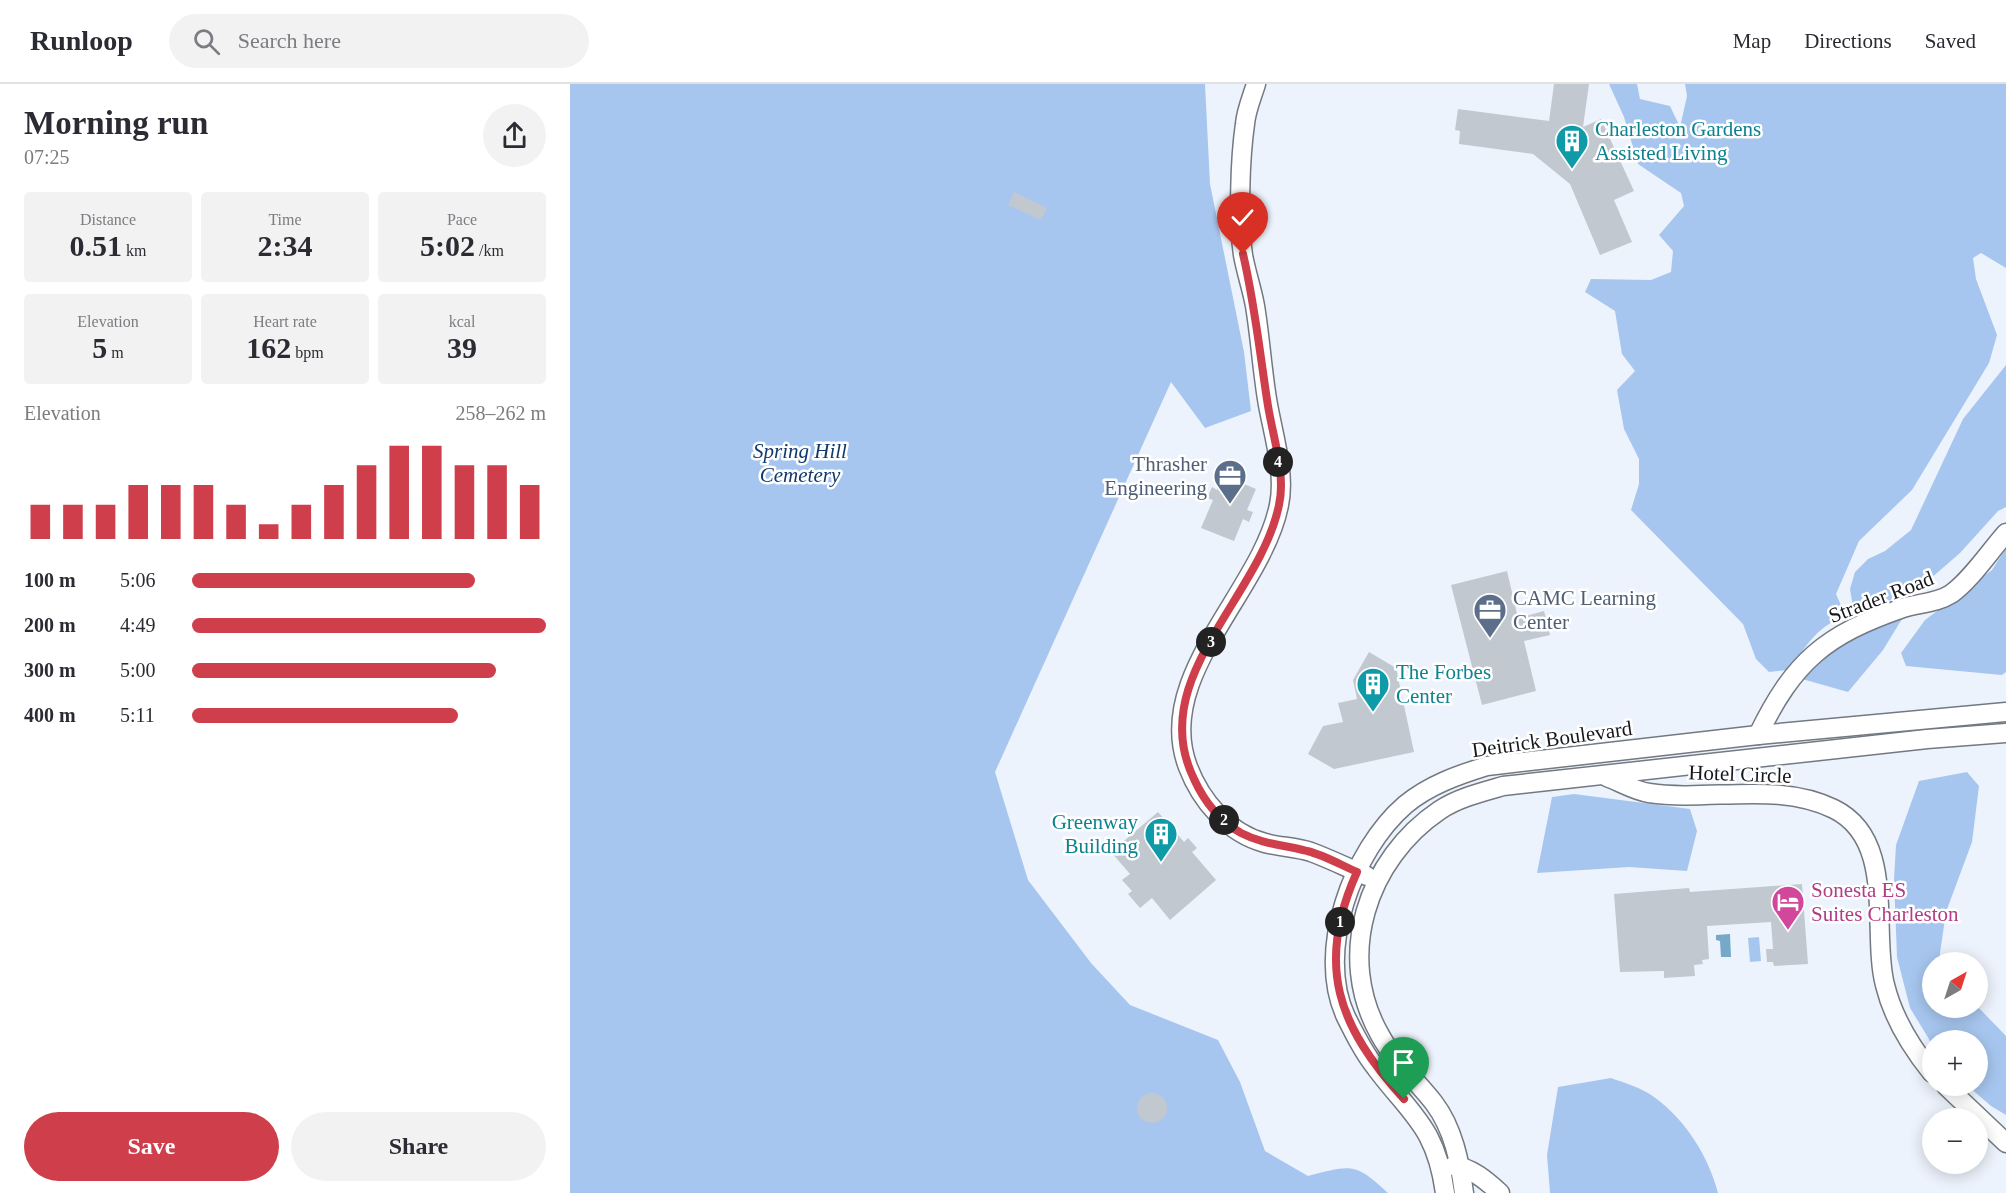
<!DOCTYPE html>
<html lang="en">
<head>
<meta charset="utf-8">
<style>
  body { margin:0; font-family:"Times New Roman",serif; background:#f2f2f3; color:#2b2b33; height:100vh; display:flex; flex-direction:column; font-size:22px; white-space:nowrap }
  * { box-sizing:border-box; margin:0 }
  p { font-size:20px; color:#7c7c81 }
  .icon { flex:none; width:33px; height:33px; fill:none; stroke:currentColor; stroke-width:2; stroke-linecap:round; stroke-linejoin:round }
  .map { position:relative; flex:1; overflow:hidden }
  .drawer { display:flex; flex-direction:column; background:#fff; width:570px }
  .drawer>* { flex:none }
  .needle { width:39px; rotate:39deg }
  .controls { position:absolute; left:1352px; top:868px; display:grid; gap:12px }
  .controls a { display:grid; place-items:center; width:66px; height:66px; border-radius:50%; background:#fff; box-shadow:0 3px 15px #0003; font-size:30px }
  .pin { position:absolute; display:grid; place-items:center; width:51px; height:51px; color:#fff; margin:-62px -26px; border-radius:50% 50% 50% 0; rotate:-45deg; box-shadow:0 0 6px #0007 }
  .pin .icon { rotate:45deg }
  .km { position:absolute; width:30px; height:30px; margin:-15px; border-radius:50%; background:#222; color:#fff; font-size:16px; line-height:30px; text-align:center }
  .round { display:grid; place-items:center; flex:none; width:63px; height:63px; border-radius:32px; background:#f2f2f3 }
  .overview { display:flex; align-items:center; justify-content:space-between; height:102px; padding:0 24px }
  h1 { font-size:33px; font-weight:800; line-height:45px }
  .metrics { display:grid; grid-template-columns:repeat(3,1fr); gap:9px; height:102px; padding:6px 24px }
  .metrics div { display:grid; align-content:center; border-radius:6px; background:#f2f2f3; text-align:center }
  .metrics b { font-size:30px; font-weight:800 }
  .metrics small { font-size:16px; font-weight:400 }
  .metrics p { font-size:16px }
  .chart { height:168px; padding:12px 24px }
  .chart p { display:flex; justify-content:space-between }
  .chart svg { width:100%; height:108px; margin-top:6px; stroke:#ce3e4b; stroke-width:6 }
  .primary-button { display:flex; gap:12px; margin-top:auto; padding:12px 24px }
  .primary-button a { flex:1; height:69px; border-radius:36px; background:#ce3e4b; color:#fff; font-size:24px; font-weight:800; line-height:69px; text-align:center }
  .primary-button a+a { background:#f2f2f3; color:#2b2b33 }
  ul { padding:0 24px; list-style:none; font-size:20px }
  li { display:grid; grid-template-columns:96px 72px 1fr; align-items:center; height:45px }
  li i { height:15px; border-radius:8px; background:#ce3e4b }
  header { display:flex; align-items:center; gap:36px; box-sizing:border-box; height:84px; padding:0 30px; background:#fff; border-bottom:2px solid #e1e1e2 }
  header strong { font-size:28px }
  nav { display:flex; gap:33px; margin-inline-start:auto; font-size:21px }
  .search { width:420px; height:54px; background:#f2f2f3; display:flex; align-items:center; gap:15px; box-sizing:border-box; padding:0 21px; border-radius:33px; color:#7c7c81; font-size:22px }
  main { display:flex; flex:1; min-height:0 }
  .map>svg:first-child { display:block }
  .green { fill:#a7c6ef }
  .water { fill:#76a8c7 }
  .building { fill:#c2c8d0 }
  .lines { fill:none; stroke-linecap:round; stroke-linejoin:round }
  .minor-casing { stroke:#737981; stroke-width:21 }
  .minor { stroke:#fff; stroke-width:18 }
  .route-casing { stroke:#fff; stroke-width:12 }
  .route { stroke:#ce3e4b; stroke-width:8 }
  .labels { text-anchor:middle; stroke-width:5; stroke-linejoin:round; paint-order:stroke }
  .culture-label { font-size:21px; fill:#0d838f; stroke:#fff; text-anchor:start }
  .park-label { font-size:21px; font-style:italic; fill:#10396c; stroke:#fff }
  .service-label { font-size:21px; fill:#4e5e75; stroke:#fff; text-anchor:end }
  .street-label { font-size:21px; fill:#15171a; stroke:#fff }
  .hotel-label { font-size:21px; fill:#b23c85; stroke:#fff; text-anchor:start }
</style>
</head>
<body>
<header>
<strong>Runloop</strong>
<div class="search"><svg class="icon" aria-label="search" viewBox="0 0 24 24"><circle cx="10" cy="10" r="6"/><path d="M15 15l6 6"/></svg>Search here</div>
<nav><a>Map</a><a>Directions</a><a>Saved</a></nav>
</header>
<main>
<section class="drawer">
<div class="overview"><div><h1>Morning run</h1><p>07:25</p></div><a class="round"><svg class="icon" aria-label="share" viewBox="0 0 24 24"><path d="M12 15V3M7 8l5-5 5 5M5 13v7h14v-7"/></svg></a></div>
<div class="metrics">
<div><p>Distance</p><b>0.51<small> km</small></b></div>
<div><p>Time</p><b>2:34</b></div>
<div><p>Pace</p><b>5:02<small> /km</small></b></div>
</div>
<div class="metrics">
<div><p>Elevation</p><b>5<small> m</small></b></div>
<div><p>Heart rate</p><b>162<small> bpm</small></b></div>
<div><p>kcal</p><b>39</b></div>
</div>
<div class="chart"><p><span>Elevation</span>258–262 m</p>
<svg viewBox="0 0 160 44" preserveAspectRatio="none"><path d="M5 44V30M15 44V30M25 44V30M35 44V22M45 44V22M55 44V22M65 44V30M75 44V38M85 44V30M95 44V22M105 44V14M115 44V6M125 44V6M135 44V14M145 44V14M155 44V22"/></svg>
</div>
<ul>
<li><b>100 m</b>5:06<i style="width:80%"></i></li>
<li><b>200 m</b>4:49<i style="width:100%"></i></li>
<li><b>300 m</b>5:00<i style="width:86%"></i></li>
<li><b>400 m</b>5:11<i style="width:75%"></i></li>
</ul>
<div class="primary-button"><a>Save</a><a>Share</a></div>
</section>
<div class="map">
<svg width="1436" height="1109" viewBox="0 0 1436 1109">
  <rect width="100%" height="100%" fill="#edf3fc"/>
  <g class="green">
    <path d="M0,0H635L640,100L674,268L681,327L635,344L601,298L425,688L458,796L521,879L560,921L648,956L670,998L695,1067L738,1092C781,1081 785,1078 818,1109H0Z"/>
    <path d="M1039,0H1067L1070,15L1100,22L1110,43L1117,12L1115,0H1436V184L1411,169L1403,174L1406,195L1427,251L1419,279L1342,406L1289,457L1266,510L1277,535C1250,535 1234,567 1218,586L1199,588L1186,575L1173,540L1061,426L1069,400V375L1054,345L1047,306L1065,287L1052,270L1045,227L1015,208L1021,195L1081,196L1101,188L1103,167L1089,151L1114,122L1111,109L1068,80L1054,33Z"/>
    <path d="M1436,281V423L1428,427L1390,469L1360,495L1300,527L1290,529L1283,523L1280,505L1285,488L1298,475L1315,467L1341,446L1393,335Z"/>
    <path d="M1436,464V588L1432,591L1336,582L1331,569L1355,536L1422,486Z"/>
    <path d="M1321,534L1332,535L1313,566L1278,608L1232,595L1250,571Z"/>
    <path d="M1397,688L1409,702L1402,758L1376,828L1369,876L1371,879H1362V924L1407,922L1436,952V1031L1421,1022L1398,1002H1407V957H1362V960L1340,924L1327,873L1324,795L1326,761L1349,697Z"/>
    <path d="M1004,710L1120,725L1127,747L1117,787L1059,783L967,789L982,713Z"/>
    <path d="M1189,853L1191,877L1180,878L1178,854Z"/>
    <path d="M1041,994C1055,999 1072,1004 1084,1013C1115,1035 1139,1073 1148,1109H980L977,1071L988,1003Z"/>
  </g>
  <path class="water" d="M1160,850L1161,873H1151L1150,857L1146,856V851Z"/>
  <g class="building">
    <path d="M984,0H1019L1013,43L1031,35L1064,107L1044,116L1062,158L1030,171L1000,100L963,70L889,60L890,47L885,46L888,25L979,37Z"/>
    <path d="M444,108L477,124L471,136L438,121Z"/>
    <path d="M653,391L686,405L677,426L683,428L679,438L673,435L664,457L631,444L643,416L637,414L642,403L647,406Z"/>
    <path d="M937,487L948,534L974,527L980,551L954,557L966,607L912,621L881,501Z"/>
    <path d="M799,568L826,584L844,668L764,685L738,670L753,642L773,638L768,619L787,615L783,596Z"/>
    <path d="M588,728L614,758L618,754L627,764L622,768L646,796L600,836L582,814L570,824L558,810L562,807L552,796L560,790L541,768Z"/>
    <path d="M1232,800L1238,880L1204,882L1203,878H1197L1196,865H1203L1201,838L1137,842L1139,875L1132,876L1133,880L1124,881L1125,892L1094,894V887L1050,888L1044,810L1119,804L1120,808Z"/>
    <circle cx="582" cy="1024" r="15"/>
  </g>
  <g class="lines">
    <g class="minor-casing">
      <g id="minor">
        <path d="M686,0C682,13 676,27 675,40C670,74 668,138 673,171C676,188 682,205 685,222C690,252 692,284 697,315C702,347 716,388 709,421C692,507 583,592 618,683C631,717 658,749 695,759C710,763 726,763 741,768C760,775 778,784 797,792"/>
        <path d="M1188,651C1224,577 1255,551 1333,524C1349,519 1367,519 1381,510C1400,497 1420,467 1436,449"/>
        <path d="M1037,693C1050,698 1065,707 1079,709C1140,718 1207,697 1264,725C1327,756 1301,848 1315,901C1323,934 1341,963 1362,989"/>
        <path d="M1376,1002L1436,1059"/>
        <path d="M883,1082C900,1082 918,1098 930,1109"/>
        <path d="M875,1109C866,1043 842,1032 806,984C794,969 785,951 776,933C745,867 783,766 835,721C859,701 888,691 917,682L1188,651L1436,628"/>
        <path d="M894,1109C890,1078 883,1044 864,1019C846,996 824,977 810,951C765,872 797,775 870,726C888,714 912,708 933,702L1357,655L1436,649"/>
      </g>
    </g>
    <use href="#minor" class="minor"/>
  </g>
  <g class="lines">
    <g class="route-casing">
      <path id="route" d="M673,170C685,221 690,271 698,322C703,353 716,391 709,421C690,514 575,595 624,695C634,717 650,737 671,749C692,760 714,761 737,767C754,771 771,781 787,788C745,881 768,943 834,1015"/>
    </g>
    <use href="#route" class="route"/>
  </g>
  <defs>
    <g id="building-pin" transform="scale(1.725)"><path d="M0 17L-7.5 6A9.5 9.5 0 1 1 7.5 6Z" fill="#0f9aa8" stroke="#fff"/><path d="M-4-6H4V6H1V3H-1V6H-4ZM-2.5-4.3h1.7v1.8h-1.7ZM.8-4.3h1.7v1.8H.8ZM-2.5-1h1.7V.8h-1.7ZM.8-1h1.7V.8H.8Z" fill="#fff"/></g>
    <g id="office-pin" transform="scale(1.725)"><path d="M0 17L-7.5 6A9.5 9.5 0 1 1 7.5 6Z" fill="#5c6f8a" stroke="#fff"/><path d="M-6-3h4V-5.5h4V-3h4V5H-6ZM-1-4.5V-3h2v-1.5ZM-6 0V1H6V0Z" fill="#fff"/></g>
    <g id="hotel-pin" transform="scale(1.725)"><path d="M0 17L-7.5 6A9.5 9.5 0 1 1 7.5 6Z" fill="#d1479c" stroke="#fff"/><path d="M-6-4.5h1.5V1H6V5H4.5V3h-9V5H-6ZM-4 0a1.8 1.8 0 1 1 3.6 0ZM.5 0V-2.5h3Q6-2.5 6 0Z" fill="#fff"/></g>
  </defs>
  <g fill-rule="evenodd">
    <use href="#building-pin" x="1002" y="57"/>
    <use href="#office-pin" x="660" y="392"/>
    <use href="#office-pin" x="920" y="526"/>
    <use href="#building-pin" x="803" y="600"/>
    <use href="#building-pin" x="591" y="750"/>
    <use href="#hotel-pin" x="1218" y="818"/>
  </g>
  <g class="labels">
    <g class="culture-label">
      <text x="1025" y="52">Charleston Gardens<tspan x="1025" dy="24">Assisted Living</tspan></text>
      <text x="826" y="595">The Forbes<tspan x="826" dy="24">Center</tspan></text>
      <text x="568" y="745" text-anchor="end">Greenway<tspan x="568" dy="24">Building</tspan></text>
    </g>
    <g class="park-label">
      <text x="230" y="374">Spring Hill<tspan x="230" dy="24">Cemetery</tspan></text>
    </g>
    <g class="service-label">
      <text x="637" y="387">Thrasher<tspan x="637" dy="24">Engineering</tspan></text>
      <text x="943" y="521" text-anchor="start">CAMC Learning<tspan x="943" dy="24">Center</tspan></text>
    </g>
    <g class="street-label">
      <text transform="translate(1311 513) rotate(-21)" y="7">Strader Road</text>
      <text transform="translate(982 655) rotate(-8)" y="7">Deitrick Boulevard</text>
      <text transform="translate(1170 690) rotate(2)" y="7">Hotel Circle</text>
    </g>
    <g class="hotel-label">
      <text x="1241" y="813">Sonesta ES<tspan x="1241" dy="24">Suites Charleston</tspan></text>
    </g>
  </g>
</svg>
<div class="controls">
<a><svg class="needle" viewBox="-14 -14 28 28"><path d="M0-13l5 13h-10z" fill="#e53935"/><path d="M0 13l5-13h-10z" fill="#7c7c81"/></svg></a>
<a>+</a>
<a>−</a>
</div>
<div class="pin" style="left:834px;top:1015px;background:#1e9e55"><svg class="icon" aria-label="arrive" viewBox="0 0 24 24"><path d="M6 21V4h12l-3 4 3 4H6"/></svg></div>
<div class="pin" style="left:673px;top:170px;background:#d93025"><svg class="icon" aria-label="check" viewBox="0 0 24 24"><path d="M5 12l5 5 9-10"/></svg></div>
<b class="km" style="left:770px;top:838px">1</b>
<b class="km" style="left:654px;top:736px">2</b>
<b class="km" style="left:641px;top:558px">3</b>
<b class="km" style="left:708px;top:378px">4</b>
</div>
</main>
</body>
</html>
